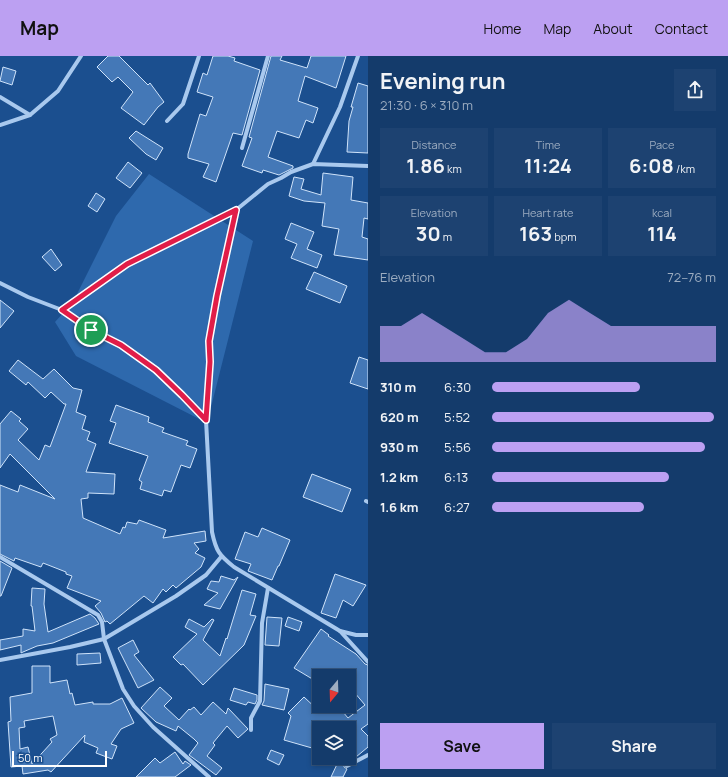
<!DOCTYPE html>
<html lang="en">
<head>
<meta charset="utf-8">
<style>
  body { margin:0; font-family:Manrope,sans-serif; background:#1d4271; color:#f1f3f6; height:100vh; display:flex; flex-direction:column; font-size:15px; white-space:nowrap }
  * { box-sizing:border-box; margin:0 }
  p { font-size:13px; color:#9dadc1 }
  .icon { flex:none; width:22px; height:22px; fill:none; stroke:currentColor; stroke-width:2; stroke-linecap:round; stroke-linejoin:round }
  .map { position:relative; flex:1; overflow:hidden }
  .sheet { display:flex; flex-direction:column; background:#143b6b; width:360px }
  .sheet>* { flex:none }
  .needle { width:26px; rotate:199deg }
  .controls { position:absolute; left:312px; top:613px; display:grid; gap:8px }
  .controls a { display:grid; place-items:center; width:44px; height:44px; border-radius:0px; background:#143b6b; box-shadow:0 2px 6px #0003,0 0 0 1px #33557e; font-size:20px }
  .scale { position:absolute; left:12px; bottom:10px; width:95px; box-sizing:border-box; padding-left:4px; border:2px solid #fff; border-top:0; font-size:11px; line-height:14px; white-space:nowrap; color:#fff; -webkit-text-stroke:3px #1b4f8f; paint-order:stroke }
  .pin { position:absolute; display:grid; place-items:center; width:34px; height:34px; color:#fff; margin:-17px; border:2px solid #fff; border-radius:50%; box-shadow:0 1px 4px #0007 }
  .round { display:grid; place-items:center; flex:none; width:42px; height:42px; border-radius:0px; background:#1d4271 }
  .summary { display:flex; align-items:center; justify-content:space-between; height:68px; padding:0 12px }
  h1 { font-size:22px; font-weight:700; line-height:30px }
  .figures { display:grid; grid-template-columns:repeat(3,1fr); gap:6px; height:68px; padding:4px 12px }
  .figures div { display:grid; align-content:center; border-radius:0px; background:#1d4271; text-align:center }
  .figures b { font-size:20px; font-weight:700 }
  .figures small { font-size:11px; font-weight:400 }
  .figures p { font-size:11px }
  .chart { height:112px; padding:8px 12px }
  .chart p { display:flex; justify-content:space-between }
  .chart svg { width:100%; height:72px; margin-top:4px; fill:#bca0f2; opacity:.7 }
  .primary-button { display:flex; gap:8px; margin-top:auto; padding:8px 12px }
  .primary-button a { flex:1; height:46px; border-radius:0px; background:#bca0f2; color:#111; font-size:16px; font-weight:700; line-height:46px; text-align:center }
  .primary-button a+a { background:#1d4271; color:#f1f3f6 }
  ul { padding:0 12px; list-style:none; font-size:13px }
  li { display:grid; grid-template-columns:64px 48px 1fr; align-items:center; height:30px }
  li i { height:10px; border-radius:5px; background:#bca0f2 }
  header { display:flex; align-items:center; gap:24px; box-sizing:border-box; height:56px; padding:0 20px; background:#bca0f2; color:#111 }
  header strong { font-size:19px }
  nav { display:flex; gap:22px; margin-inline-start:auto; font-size:14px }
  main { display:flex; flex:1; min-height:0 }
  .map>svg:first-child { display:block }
  .green { fill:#2e69ad }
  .building { fill:#4478b7; stroke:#cfe3fa; fill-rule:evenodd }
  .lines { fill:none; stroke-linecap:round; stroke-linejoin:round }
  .street { stroke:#a9c9ee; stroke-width:4 }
  .route-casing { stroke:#fff; stroke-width:8 }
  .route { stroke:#e11d48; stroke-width:5 }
</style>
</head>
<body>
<header>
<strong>Map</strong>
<nav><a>Home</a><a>Map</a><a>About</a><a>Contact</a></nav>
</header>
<main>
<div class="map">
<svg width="368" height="721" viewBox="0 0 368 721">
  <rect width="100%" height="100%" fill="#1b4f8f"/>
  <path class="green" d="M149,118L253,185L207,367L76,300L55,266L73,246L116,160Z"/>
  <g class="building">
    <path d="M108,0H119L148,29L150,27L164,46L158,51L144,69L121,52L133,36L118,21L112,26L97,11Z"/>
    <path d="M213,0H228L235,2L234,5L260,14L242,79L233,77L216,126L203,121L209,108L188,102V98L200,58L206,60L213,41L197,36L203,17L207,19Z"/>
    <path d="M271,0H282L280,4L307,12L311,0H346L336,32L305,20L298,45L318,52L313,67L306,64L299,82L277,75L268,101L293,110V112L279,119L263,114L262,117L242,110L252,82L249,81Z"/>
    <path d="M3,11L16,15L12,29L0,25Z"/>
    <path d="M358,27L368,30V97L347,96L349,65L353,51H351Z"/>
    <path d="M136,75L163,92L156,104L146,98L129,82Z"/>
    <path d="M128,106L142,117L130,132L116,122Z"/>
    <path d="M323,117L353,121L351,144L368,147V163L364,162L362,181L368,183V204L334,199L339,173L322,170L325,147L304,145L289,140L294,121L304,123L301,133L321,139Z"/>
    <path d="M96,137L105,143L97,156L88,150Z"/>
    <path d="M291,167L314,176L307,193L322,199L317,212L291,202L297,188L285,183Z"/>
    <path d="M51,193L62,209L55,215L42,201Z"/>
    <path d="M314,216L347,230L340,247L306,233Z"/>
    <path d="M0,244L14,255L0,272Z"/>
    <path d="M359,301L368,304V333L350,327Z"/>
    <path d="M18,304L43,323L54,313L73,332L82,334L76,356L86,360L82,373L90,376L87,384L96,388L86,416L115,418L114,438L88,437V442L81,443L83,462L120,478L123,471L125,472L127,466L137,468L139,464L166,474L163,482L205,475L206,485L194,487L199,493L195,497L205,502L201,511L176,532L173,529L166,536L163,533L153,547L144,540L110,568L107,565L105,566L101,557L95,550L101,545L67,532L72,520L66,518V516L43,507L41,511L15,502L14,505L0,498V429L18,436L20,429L55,443L10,398L0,412V368L11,355L21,363L19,365L28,373L18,384L39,404L45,389L50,391L66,348H64L51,336L45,342L28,326L26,329L9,315Z"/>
    <path d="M116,349L149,361L148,366L164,372L162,376L188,385L186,389L197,393L190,412L181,409L171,436L164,434L162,440L140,433L142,426L139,424L148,400L109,387L116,367L110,365Z"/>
    <path d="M312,418L351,433L342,456L303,441Z"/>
    <path d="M262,472L290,484L279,510H278L272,524L248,515L251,508L235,503L245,476L258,481Z"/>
    <path d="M0,505L12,512L1,540H0Z"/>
    <path d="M335,518L366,529L353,550L343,544L336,562L321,557Z"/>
    <path d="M221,520L234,524L238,521L220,553L204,549L218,537L207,533L211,525L219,526Z"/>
    <path d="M32,532L45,533L44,548L48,576L90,558L95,562L99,568L53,587L37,590L23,596L21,597V589L0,594V584L23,580V573L35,575L32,550H31Z"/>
    <path d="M242,534L256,538L250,559L256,560L244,589L203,629L183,608L181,609L173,601L197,578L185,571L189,563L204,571L212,563L214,564L203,584L220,600L226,582L227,583Z"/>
    <path d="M267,561L282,562L279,590L265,589Z"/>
    <path d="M288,561L302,566L299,575L285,570Z"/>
    <path d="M321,573L329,579L328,580L356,598L365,608L368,609V668L361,673L368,680V691L356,701L344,708V711L347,713L343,721H331L340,702H349V672H319V694L284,684L291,660L288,657L304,641L320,656L328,650H338L348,662L365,649L349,630V620H319V627L294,612Z"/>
    <path d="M133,584L139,596L134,599L154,624L138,632L118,592Z"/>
    <path d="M100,597L101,607L77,609V598Z"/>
    <path d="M32,610H50V627L67,624L70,638L72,637L75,649L93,646V648H110L122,642L134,667L121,673L111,688L117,690L112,703L96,697L98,692L84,686L85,679L51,716L48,714L23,718L22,710L11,711L8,666L11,665L10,641L32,637ZM53,660L57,679L50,683L52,686L32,708L28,691L20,693L19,672L25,671L24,665Z"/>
    <path d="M265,628L289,633L284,654L262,649L264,645Z"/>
    <path d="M160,631L172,642L164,650L179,664L189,653L190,654L194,651L201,659L213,646L226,658L228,652L248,673L238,682L227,670L213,687L215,689L207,700L222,712L216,719L189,699L198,687L194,683L178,670L176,675L156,666L141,652Z"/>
    <path d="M234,632L257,639V644L255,648L248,646L246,649L230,644Z"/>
    <path d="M271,694L284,699L279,709L267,703Z"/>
    <path d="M175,696L183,708L185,705L191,709L175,721H136L155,702L160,707Z"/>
  </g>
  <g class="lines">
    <g class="street">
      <path d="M0,41L30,59"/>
      <path d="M167,65L183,48L199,0"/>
      <path d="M0,69L30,59L58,35L81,0"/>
      <path d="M242,92L268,0"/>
      <path d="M313,108L340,51L358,0"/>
      <path d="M0,227L28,241L62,254L91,274L121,289L156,314L182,339L206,364L212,476C216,495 219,499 234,511L340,575L368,606"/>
      <path d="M62,254L127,208L236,154L268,128L281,122L291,116L313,108L368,110"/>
      <path d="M206,364L210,306L209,285L217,240L236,154"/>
      <path d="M366,445L368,446"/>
      <path d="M0,501L98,559L102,566L104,583L123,633L134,650L153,671L209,721"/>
      <path d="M340,575L356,579H368"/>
      <path d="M0,604L70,591L104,583L176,540L206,519L221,501"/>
      <path d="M251,674V662L260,645L262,567L268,532"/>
      <path d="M347,710L368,699"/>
    </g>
  </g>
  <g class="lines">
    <g class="route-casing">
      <path id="route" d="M236,154L217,240L209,285L210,306L206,364L182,339L156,314L121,289L91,274L62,254L127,208Z"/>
    </g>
    <use href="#route" class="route"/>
  </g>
</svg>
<div class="controls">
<a><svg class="needle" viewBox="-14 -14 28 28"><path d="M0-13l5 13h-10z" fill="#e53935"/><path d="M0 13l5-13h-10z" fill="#9dadc1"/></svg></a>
<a><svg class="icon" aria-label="layers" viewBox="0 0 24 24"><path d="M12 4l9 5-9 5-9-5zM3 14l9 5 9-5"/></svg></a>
</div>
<div class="scale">50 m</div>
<div class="pin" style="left:91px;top:274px;background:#1e9e55"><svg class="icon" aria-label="arrive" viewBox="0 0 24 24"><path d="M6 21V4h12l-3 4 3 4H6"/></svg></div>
</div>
<section class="sheet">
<div class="summary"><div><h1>Evening run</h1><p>21:30 · 6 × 310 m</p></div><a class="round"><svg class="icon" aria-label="share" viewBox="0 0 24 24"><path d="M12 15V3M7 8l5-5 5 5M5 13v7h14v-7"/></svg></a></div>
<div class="figures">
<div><p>Distance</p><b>1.86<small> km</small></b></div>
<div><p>Time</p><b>11:24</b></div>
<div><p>Pace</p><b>6:08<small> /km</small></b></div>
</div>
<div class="figures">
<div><p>Elevation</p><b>30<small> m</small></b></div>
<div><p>Heart rate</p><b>163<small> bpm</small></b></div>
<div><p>kcal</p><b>114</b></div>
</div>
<div class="chart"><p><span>Elevation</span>72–76 m</p>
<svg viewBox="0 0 160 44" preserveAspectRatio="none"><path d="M0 44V22L10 22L20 14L30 22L40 30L50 38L60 38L70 30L80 14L90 6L100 14L110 22L120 22L130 22L140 22L150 22L160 22V44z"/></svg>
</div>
<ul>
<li><b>310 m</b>6:30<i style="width:66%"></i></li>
<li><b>620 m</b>5:52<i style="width:99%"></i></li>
<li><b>930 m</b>5:56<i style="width:95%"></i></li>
<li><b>1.2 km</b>6:13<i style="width:79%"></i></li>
<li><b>1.6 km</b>6:27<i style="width:68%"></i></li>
</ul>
<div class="primary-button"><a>Save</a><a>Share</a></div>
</section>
</main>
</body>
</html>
